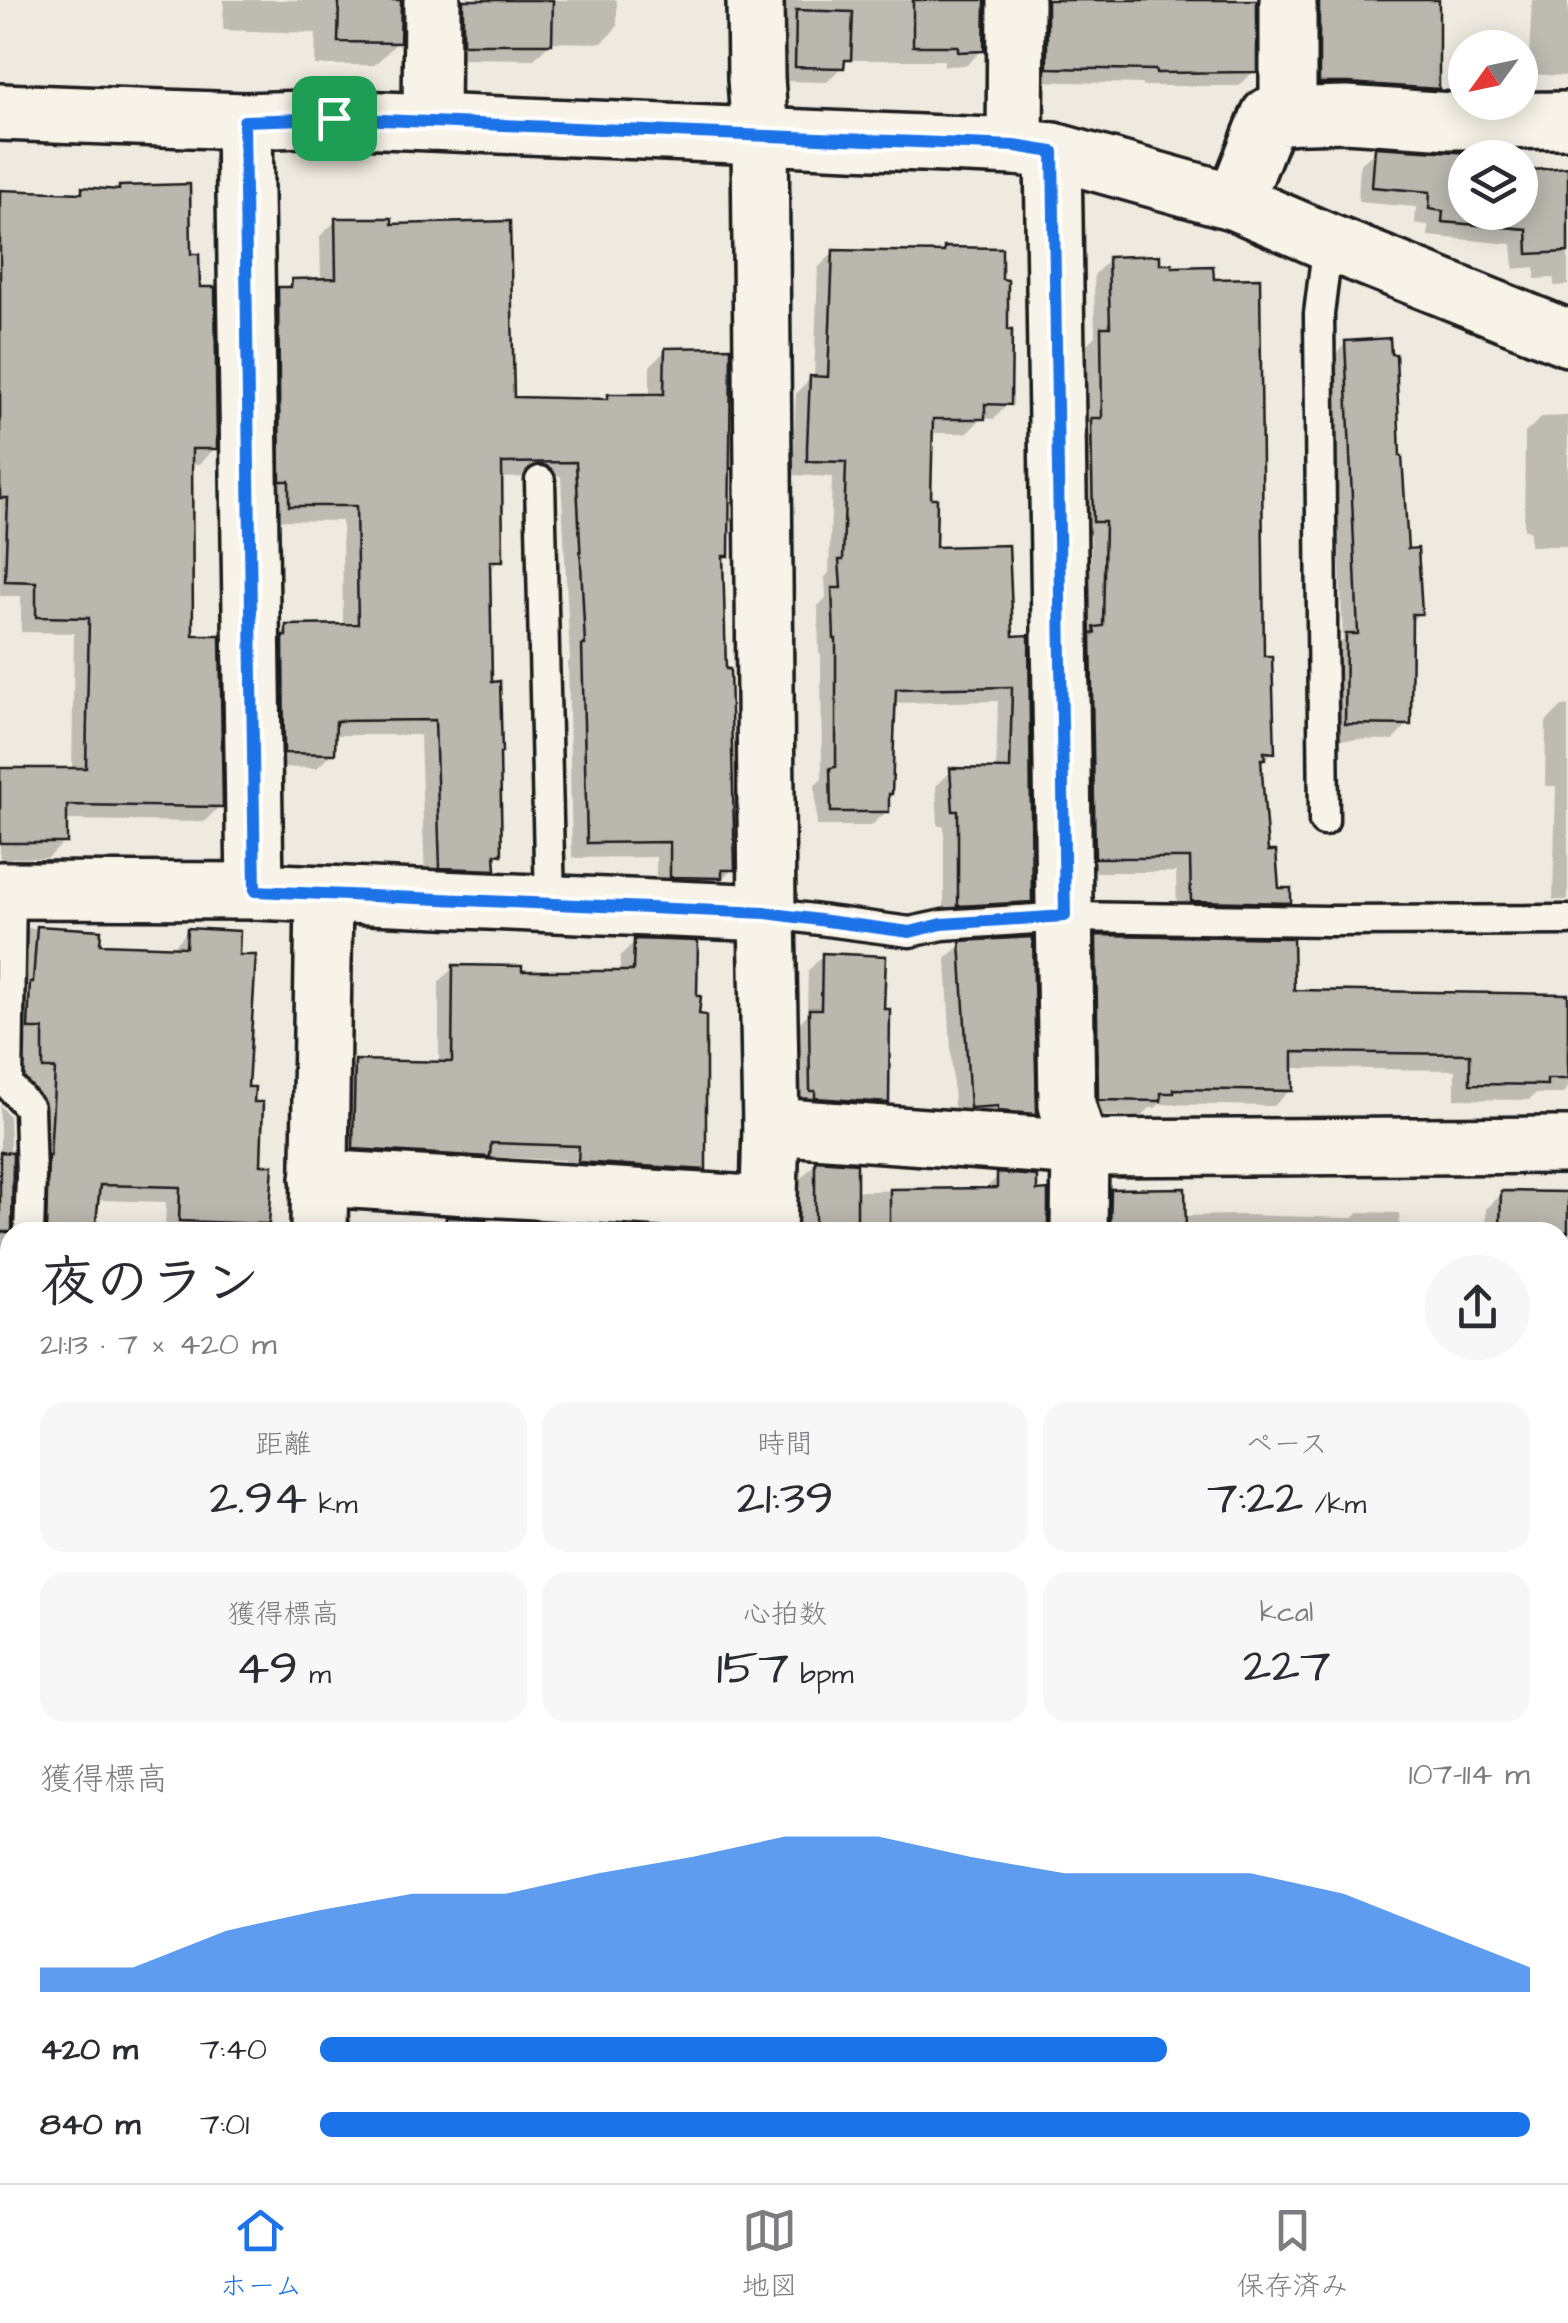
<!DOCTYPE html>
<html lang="ja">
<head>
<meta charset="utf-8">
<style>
  body { margin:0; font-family:"Architects Daughter","Klee One",sans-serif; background:#f7f7f7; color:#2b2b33; height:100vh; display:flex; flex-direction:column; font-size:38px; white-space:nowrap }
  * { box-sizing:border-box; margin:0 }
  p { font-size:32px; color:#7c7c81 }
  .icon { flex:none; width:55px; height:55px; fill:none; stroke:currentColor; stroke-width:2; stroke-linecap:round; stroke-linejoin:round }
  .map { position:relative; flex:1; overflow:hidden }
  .drawer { position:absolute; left:0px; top:1222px; width:1570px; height:962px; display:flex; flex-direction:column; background:#fff; border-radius:30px 30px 0 0; box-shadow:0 5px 25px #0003 }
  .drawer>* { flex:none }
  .needle { width:65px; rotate:237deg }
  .controls { position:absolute; left:1448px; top:30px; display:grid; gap:20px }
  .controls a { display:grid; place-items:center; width:90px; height:90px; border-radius:50%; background:#fff; box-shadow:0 5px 25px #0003; font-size:50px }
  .pin { position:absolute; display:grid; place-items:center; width:85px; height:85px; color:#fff; margin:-42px; border-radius:20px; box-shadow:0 5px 15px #0006 }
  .round { display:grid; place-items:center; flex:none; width:105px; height:105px; border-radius:52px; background:#f7f7f7 }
  .summary { display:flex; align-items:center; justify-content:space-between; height:170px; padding:0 40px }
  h1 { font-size:55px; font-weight:600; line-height:75px }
  .metrics { display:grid; grid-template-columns:repeat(3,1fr); gap:15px; height:170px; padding:10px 40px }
  .metrics div { display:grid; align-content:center; border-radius:25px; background:#f7f7f7; text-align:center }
  .metrics b { font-size:50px; font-weight:600 }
  .metrics small { font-size:28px; font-weight:400 }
  .metrics p { font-size:28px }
  .chart { height:280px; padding:20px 40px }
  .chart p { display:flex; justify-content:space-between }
  .chart svg { width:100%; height:180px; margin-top:10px; fill:#1a73e8; opacity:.7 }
  ul { padding:0 40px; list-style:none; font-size:32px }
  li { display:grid; grid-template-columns:160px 120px 1fr; align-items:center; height:75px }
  li i { height:25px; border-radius:12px; background:#1a73e8 }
  .menu { display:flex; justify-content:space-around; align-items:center; height:140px; border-top:2px solid #e1e1e2; background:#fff; font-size:28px; color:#7c7c81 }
  .menu a { display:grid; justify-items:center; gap:5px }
  .menu .selected { color:#1a73e8 }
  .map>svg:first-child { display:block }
  .shadow { fill:#0003 }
  .building { fill:#bab7af; stroke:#1c1c1c; stroke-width:2.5 }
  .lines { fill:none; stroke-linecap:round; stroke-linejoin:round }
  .lane-casing { stroke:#1c1c1c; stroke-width:35 }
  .street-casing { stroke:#1c1c1c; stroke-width:62 }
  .secondary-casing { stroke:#1c1c1c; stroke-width:62 }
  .lane { stroke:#f7f3e8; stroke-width:28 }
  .street { stroke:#f7f3e8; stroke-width:55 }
  .secondary { stroke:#f7f3e8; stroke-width:55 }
  .route-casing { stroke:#fff; stroke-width:20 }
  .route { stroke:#1a73e8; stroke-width:12 }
</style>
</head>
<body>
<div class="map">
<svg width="1568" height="2183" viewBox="0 0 1568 2183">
  <rect width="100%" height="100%" fill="#eeeae0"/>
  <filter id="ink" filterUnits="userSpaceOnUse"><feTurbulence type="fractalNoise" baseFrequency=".01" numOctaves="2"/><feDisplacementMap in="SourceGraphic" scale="20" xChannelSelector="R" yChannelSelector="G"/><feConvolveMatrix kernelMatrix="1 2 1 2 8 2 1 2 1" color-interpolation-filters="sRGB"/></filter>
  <g filter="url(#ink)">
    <g class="shadow">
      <path d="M224,0H399L398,42L374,65H315L316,33L223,30Z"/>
      <path d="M460,0H617V27L602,43L551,42L534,59L449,58L448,13Z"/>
      <path d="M783,0H982V50L967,65L944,66V60H848L827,82L781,81Z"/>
      <path d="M1029,0H1254V71L1239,86H1142V84L1033,81Z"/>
      <path d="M1301,0H1437L1436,88L1421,103L1305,97Z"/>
      <path d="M1532,0H1568V73L1565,76L1528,74Z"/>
      <path d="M1376,150L1465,158V212H1520V173L1568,170V285L1554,286V278L1535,279V267L1514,269L1512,244L1428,236V225L1415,224L1416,207L1358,202L1360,165Z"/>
      <path d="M120,188L189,257L215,448L199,464H190V637L220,806L204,822L64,820V842L48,858H11L0,869V771H72L74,633L21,632V596H0V192L77,195L83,190L116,192Z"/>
      <path d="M336,221L511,399L604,401L609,396H650V366L666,350L727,555L720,561L732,869L717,884L656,892V857L572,858L568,663L570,660L561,476L500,478V560L487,572L490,684L500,854L493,861V869L478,884L425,882L420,735H333L332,753L317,768L270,767L271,643L287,628L343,627L342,521L274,520L263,305L279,290H284L293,281H321L320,236Z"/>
      <path d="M945,250L1009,403L994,419L982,418L967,433H930L928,500L933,550L1006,547L1029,901L1014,916L944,921V826H938L936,786L952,771L996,772L998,701L893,703L887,811L871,826H817L815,785L822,779L821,654H819L818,606L826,598L825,577L829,573L832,477L793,475V464L796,394L811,378L814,379L818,268L834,252L940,255Z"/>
      <path d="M1110,259L1261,659L1272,752L1259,765L1266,854L1276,890L1289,902L1274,917L1177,916L1176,872H1080V644L1089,636L1091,536H1078L1076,436L1088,425L1086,345L1095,336L1094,275Z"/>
      <path d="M1346,343L1406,551L1420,613L1409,623L1408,724L1393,740L1330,739L1331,652L1343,640L1331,359Z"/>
      <path d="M1568,416V546H1530V530H1524L1525,433L1542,417Z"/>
      <path d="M1562,706H1568V900H1553L1556,786H1545L1546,722Z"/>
      <path d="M29,928L98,932V946L173,947L188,931L245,1089L267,1223L258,1232H165L166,1202L96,1200L93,1232H33L34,1194L11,1094L13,943Z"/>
      <path d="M1097,938L1292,993L1568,996V1088L1562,1094H1535L1529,1100L1455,1099V1070L1291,1068L1290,1090L1274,1106L1160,1104L1155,1108H1150L1142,1116L1083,1115L1081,954Z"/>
      <path d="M635,941L695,998L704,1169L689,1184L564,1176L565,1160L487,1157L473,1171L339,1163L341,1077L356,1062L439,1064V982L454,967L520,974L620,973V956Z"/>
      <path d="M961,944L1034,1113L1019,1128L955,1122L946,959Z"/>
      <path d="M823,955L881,1012L886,1102L871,1117L796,1105L795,1027L807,1015L808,971Z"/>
      <path d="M0,1105L9,1116L11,1177L9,1232L10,1733L0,1729Z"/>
      <path d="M816,1163L854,1191L984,1190L998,1176L1034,1193H1046L1045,1232H785L786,1217L800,1202V1179Z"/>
      <path d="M1112,1192L1183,1216L1241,1215L1353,1218L1359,1212L1400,1213L1399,1232H1096V1207Z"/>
      <path d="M1502,1194H1568V1419H1560V1232H1486V1209Z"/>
      <path d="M447,1220L484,1222L483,1232H434Z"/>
      <rect x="1560" y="1759" width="8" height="102"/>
      <rect x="0" y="1907" width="10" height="197"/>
      <rect x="1560" y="1934" width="8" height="147"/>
      <rect x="481" y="2175" width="57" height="8"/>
      <rect x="1111" y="2175" width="218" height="8"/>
      <path d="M1427,2175L1568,2176V2183H1419Z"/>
    </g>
    <g class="building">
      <path d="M339,0H401L400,43L338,42Z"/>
      <path d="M463,0H553L552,44H463Z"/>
      <path d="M913,0H985L984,51L958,52V46H913Z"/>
      <path d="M1047,0H1257V72L1156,73V70L1047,68Z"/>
      <path d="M1319,0H1439V89L1348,83H1319Z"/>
      <path d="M796,10L853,12L851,60H845L844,68L795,67Z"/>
      <path d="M1375,147L1504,155V158H1465V212H1520V171L1568,167V252L1528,254L1527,229L1442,222L1443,211L1429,209L1430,192L1372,187Z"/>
      <path d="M190,184L191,254H199L200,287H215L217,449H192L193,635H220L223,807L67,805V843H0V768H86L89,618L36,617V582L5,581L8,498H0V190L82,193V187L119,190V186Z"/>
      <path d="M335,218H392V224L510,221L514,397L608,399V394H664L665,348L731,347L729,556H723L726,669H730L735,870H722V878L670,877V842L587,843L582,645H585L576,462L502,463L503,561H490L492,682L500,681L502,753H500L502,855L495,854L496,870L440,868L435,720L336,721L335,754L284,753L283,636H286V625L358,624L356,506H289V481H280L278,287H291L292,279L336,278Z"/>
      <path d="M944,247L1002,248V279L1008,280V330H1012L1011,405L985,404V419H933L931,498H937L936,547L1009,545L1013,636L1029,635L1032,902L958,906V811H953L950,768L1010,769L1012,687L896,689L892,794H889V812H831L830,768L836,767V639H834L832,588H841L839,560H843L846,462L807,461V447L810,376L828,377L833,250L944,252Z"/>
      <path d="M1160,255V264H1172V267L1213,266L1214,279L1260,278L1264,656H1272L1275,753L1264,752L1265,759H1261L1268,851H1276L1279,888H1291V903L1191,901L1190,858H1095L1091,634L1095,633L1094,627L1103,626L1105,522H1093L1091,418H1102L1101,327H1110L1108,257Z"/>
      <path d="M1390,338L1391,354H1396L1400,456H1402L1408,549L1418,548L1422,614H1412L1411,725L1345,724L1346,634H1358L1345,341Z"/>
      <path d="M37,926L101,930L100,944L186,947L187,928L240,931L239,955H256L248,1087H255L254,1102H263L261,1165H273L269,1224L179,1221L180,1187L100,1185L95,1232H46L48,1155L50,1156L55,1069H43V1029H28L30,982H33Z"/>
      <path d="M1096,935L1293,938L1294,990L1568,994V1079H1547V1085L1470,1084V1054L1293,1052V1091L1174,1089V1093H1161V1101L1098,1100Z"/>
      <path d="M1033,937L1037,1114L998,1111V1106L970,1108L960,941Z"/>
      <path d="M634,939L698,941L697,996H701L699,1014L706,1015V1170L578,1162L579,1146L491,1143L490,1157L353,1149L355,1060L452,1062L453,965L522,966V971H633Z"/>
      <path d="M822,953L886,956L884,1009H890L889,1103L815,1098V1091H810L809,1009H821Z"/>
      <path d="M0,1152L13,1153L12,1232H0Z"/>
      <path d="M815,1160L857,1163V1224H815Z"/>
      <path d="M997,1173L1037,1176V1191L1048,1190V1232H890V1189L997,1188Z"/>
      <path d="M1185,1188L1186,1232H1110L1111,1189Z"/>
      <path d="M1501,1191L1568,1192V1232H1500Z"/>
      <path d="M446,1217L486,1219V1232H445Z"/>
      <path d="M603,1226L705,1232H603Z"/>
    </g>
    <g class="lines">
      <g class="lane-casing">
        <g id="lane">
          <path d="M540,481L550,903"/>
          <path d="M1324,821L1319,314L1328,242"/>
          <path d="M11,891L8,1084L29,1108L31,1177L29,1232"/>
          <path d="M767,913L910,932L943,925L1065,917L1330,921L1568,920"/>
        </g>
      </g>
      <g class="street-casing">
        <g id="street">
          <path d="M755,0L756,78L760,136L767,913L771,1126L768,1232"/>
          <path d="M1288,116V0"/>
          <path d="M244,121L255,891"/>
          <path d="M431,122L432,0"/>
          <path d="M1015,147L1016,0"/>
          <path d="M1053,151L1067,1105L1080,1148L1079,1232"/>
          <path d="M1235,202L1269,116L1346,114L1451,121L1568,120"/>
          <path d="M0,890L255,891L767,913"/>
          <path d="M771,1126L1080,1148L1568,1145"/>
          <path d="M319,1178L768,1205"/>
          <path d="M319,1232L324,895"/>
          <path d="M1560,1510H1568"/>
          <path d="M0,1743H10"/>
          <path d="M1560,1891H1568"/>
          <path d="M1560,2103H1568"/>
          <path d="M0,2151H10"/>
          <path d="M1072,2175V2183"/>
          <path d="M726,2183V2175"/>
          <path d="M1395,2183V2175"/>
        </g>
      </g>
      <g class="secondary-casing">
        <path id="secondary" d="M0,112L244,121L334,118L431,122L1015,147L1053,151L1235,202L1328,242L1568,338"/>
      </g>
      <use href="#lane" class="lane"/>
      <use href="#street" class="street"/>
      <use href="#secondary" class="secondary"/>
    </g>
  </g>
  <g class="lines" filter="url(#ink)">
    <g class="route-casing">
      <path id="route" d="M334,118L1015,146L1053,152L1065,916L942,924L910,932L766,913L255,891L244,121Z"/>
    </g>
    <use href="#route" class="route"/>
  </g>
</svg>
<div class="controls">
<a><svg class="needle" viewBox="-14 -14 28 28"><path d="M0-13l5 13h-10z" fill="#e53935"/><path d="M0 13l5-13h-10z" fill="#7c7c81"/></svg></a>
<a><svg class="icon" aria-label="layers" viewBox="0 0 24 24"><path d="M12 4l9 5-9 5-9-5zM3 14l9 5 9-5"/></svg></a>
</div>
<div class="pin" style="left:334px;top:118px;background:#1e9e55"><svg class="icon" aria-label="arrive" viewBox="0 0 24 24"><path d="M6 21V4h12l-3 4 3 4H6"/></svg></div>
<section class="drawer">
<div class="summary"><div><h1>夜のラン</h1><p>21:13 · 7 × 420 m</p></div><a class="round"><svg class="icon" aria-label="share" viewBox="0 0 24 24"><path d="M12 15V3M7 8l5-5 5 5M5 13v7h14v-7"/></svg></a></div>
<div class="metrics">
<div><p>距離</p><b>2.94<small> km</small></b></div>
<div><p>時間</p><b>21:39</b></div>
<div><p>ペース</p><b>7:22<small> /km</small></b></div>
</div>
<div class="metrics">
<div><p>獲得標高</p><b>49<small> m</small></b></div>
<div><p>心拍数</p><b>157<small> bpm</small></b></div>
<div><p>kcal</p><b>227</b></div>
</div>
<div class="chart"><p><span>獲得標高</span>107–114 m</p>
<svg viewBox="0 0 160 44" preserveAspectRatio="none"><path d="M0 44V38L10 38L20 29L30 24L40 20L50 20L60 15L70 11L80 6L90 6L100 11L110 15L120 15L130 15L140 20L150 29L160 38V44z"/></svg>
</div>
<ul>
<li><b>420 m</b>7:40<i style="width:70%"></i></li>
<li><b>840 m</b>7:01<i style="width:100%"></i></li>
</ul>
</section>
</div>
<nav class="menu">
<a class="selected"><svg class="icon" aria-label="home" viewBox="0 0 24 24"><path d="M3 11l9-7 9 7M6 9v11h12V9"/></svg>ホーム</a>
<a><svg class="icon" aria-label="map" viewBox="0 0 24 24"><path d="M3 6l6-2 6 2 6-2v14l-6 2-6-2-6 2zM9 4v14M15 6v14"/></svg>地図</a>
<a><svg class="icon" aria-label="saved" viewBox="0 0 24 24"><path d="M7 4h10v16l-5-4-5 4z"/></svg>保存済み</a>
</nav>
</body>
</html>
